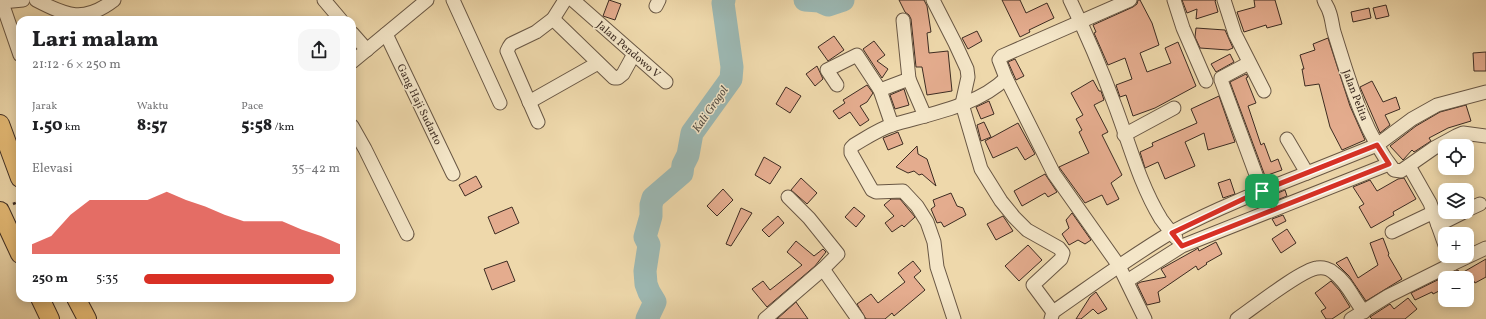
<!DOCTYPE html>
<html lang="id">
<head>
<meta charset="utf-8">
<style>
  body { margin:0; font-family:Vollkorn,serif; background:#f6f6f6; color:#202124; height:100vh; display:flex; flex-direction:column; font-size:15px; white-space:nowrap }
  * { box-sizing:border-box; margin:0 }
  p { font-size:13px; color:#757577 }
  .icon { flex:none; width:22px; height:22px; fill:none; stroke:currentColor; stroke-width:2; stroke-linecap:round; stroke-linejoin:round }
  .map { position:relative; flex:1; overflow:hidden }
  .sheet { position:absolute; left:16px; top:16px; width:340px; height:286px; display:flex; flex-direction:column; background:#fff; border-radius:12px; box-shadow:0 2px 10px #0003 }
  .sheet>* { flex:none }
  .controls { position:absolute; left:1438px; top:139px; display:grid; gap:8px }
  .controls a { display:grid; place-items:center; width:36px; height:36px; border-radius:8px; background:#fff; box-shadow:0 2px 10px #0003; font-size:20px }
  .pin { position:absolute; display:grid; place-items:center; width:34px; height:34px; color:#fff; margin:-17px; border-radius:8px; box-shadow:0 2px 6px #0006 }
  .round { display:grid; place-items:center; flex:none; width:42px; height:42px; border-radius:12px; background:#f6f6f6 }
  .head { display:flex; align-items:center; justify-content:space-between; height:68px; padding:0 16px }
  h1 { font-size:22px; font-weight:800; line-height:30px }
  .stats { display:grid; grid-template-columns:repeat(3,1fr); gap:6px; height:68px; padding:4px 16px }
  .stats div { display:grid; align-content:center }
  .stats b { font-size:17px; font-weight:800 }
  .stats small { font-size:11px; font-weight:400 }
  .stats p { font-size:11px }
  .chart { height:112px; padding:8px 16px }
  .chart p { display:flex; justify-content:space-between }
  .chart svg { width:100%; height:72px; margin-top:4px; fill:#d93025; opacity:.7 }
  ul { padding:0 16px; list-style:none; font-size:13px }
  li { display:grid; grid-template-columns:64px 48px 1fr; align-items:center; height:30px }
  li i { height:10px; border-radius:5px; background:#d93025 }
  .map>svg:first-child { display:block }
  .lines { fill:none; stroke-linecap:round; stroke-linejoin:round }
  .river { stroke:#9cb8b3; stroke-width:23 }
  .building { fill:#e4ac8e; stroke:#3d2c22 }
  .minor-casing { stroke:#695744; stroke-width:15 }
  .highway-casing { stroke:#3d2c22; stroke-width:20 }
  .path { stroke:#3d2c22; stroke-width:2.5; stroke-dasharray:3 2; stroke-linecap:butt }
  .minor { stroke:#f4e6c8; stroke-width:13 }
  .highway { stroke:#e7bc76; stroke-width:18 }
  .route-casing { stroke:#fff; stroke-width:8 }
  .route { stroke:#d93025; stroke-width:5 }
  .labels { text-anchor:middle; stroke-width:3; stroke-linejoin:round; paint-order:stroke }
  .street-label { font-size:11px; fill:#3d2c22; stroke:#f4e6c8 }
  .water-label { font-size:12px; font-style:italic; fill:#554f46; stroke:#f4e6c8 }
</style>
</head>
<body>
<div class="map">
<svg width="1486" height="319" viewBox="0 0 1486 319">
  <rect width="100%" height="100%" fill="#eed8ab"/>
  <filter id="stains"><feTurbulence type="fractalNoise" baseFrequency=".005" numOctaves="4"/><feColorMatrix values="0 0 0 0 .2 0 0 0 0 .09 0 0 0 0 .02 0 0 0 .5 -.17"/></filter>
  <radialGradient id="worn" r=".72"><stop offset=".6" stop-color="#630" stop-opacity="0"/><stop offset="1" stop-color="#630" stop-opacity=".3"/></radialGradient>
  <g class="lines">
    <g class="river">
      <path d="M805,0L819,1L828,5L843,0"/>
      <path d="M647,319L655,302L649,292L646,284L645,271L649,245L645,237L651,216V205L653,198L682,173L683,165L688,155L692,133L731,79L732,67L723,3L724,0"/>
    </g>
  </g>
  <g class="building">
    <path d="M609,0L621,4L615,20L603,16Z"/>
    <path d="M899,0H924L927,6L931,32L927,33L929,53L948,51L952,91L927,95L922,67H916L911,19L909,15L905,12Z"/>
    <path d="M1002,0H1020L1026,13L1047,3L1054,18L1029,30L1030,32L1020,37Z"/>
    <path d="M1138,0H1140L1152,23L1159,45L1140,53L1147,72L1171,63L1165,48L1178,42L1196,86L1155,108L1133,116L1126,95L1120,97L1116,85L1132,79L1125,58L1108,65L1094,33L1096,32L1093,25L1133,7L1137,4Z"/>
    <path d="M1182,0H1216L1215,1L1218,12L1196,19L1197,9L1187,13Z"/>
    <path d="M1254,0H1275L1282,24L1267,28L1266,25L1244,32L1237,12L1255,7Z"/>
    <path d="M1386,5L1389,16L1376,19L1373,8Z"/>
    <path d="M1369,8L1371,18L1353,22L1351,12Z"/>
    <path d="M1196,28L1225,30L1233,48L1228,50L1200,48L1195,37Z"/>
    <path d="M977,31L982,41L968,49L962,38Z"/>
    <path d="M834,36L844,50L828,61L818,47Z"/>
    <path d="M1328,38L1350,106L1365,140L1342,150L1330,127L1319,84L1305,86L1302,69H1304L1300,55L1315,50L1313,44Z"/>
    <path d="M874,41L885,55L877,61L888,69L882,78L863,49Z"/>
    <path d="M1486,52V71H1474L1473,53Z"/>
    <path d="M1230,54L1234,62L1216,72L1211,64Z"/>
    <path d="M1015,59L1024,76L1016,80L1008,62Z"/>
    <path d="M817,66L823,79L815,86L806,74Z"/>
    <path d="M1246,74L1248,77L1246,78L1256,103L1248,106L1261,145L1264,143L1271,162L1278,159L1282,170L1265,176L1230,82Z"/>
    <path d="M1093,80L1099,91H1101L1104,100L1094,105L1108,132L1102,135L1122,175L1111,183L1119,199L1107,205L1102,195L1085,203L1059,167L1089,153L1079,132L1082,130L1076,119L1083,115L1071,93Z"/>
    <path d="M1372,81L1383,102L1396,97L1400,109L1385,115L1390,125L1380,133L1360,87Z"/>
    <path d="M867,85L873,93L867,102L860,106L869,120L860,126L850,112L839,119L833,111L845,103L843,100Z"/>
    <path d="M786,87L801,96L790,113L776,104Z"/>
    <path d="M904,89L909,105L895,109L890,95Z"/>
    <path d="M1219,96L1235,142L1208,150L1204,133L1185,142L1195,166L1165,179L1158,162L1145,168L1140,152L1153,146L1152,143L1197,123L1191,109Z"/>
    <path d="M989,101L994,114L981,119L976,107Z"/>
    <path d="M1466,105L1471,121L1448,128L1429,138L1431,141L1414,152L1412,150L1403,160L1390,146L1416,126L1440,112Z"/>
    <path d="M984,122L991,137L981,141L977,125Z"/>
    <path d="M1018,123L1035,154L1025,160L1017,147L993,158L985,141Z"/>
    <path d="M898,132L903,144L888,150L883,138Z"/>
    <path d="M917,146L918,154L927,159L936,186L922,174L919,175L914,171L908,173L896,167Z"/>
    <path d="M764,157L781,167L770,184L755,175Z"/>
    <path d="M1045,174L1057,192L1048,197L1045,193L1022,206L1014,191Z"/>
    <path d="M476,176L482,187L465,196L459,185Z"/>
    <path d="M801,178L817,193L807,204L791,190Z"/>
    <path d="M1404,178L1416,199L1393,212L1394,215L1371,228L1359,207L1364,204L1353,187L1370,180L1377,191L1398,179Z"/>
    <path d="M1230,179L1235,194L1223,198L1218,183Z"/>
    <path d="M723,189L733,200L717,216L707,206Z"/>
    <path d="M1285,190L1287,196L1270,203L1268,197Z"/>
    <path d="M951,193L957,206L963,208L966,215L944,227L941,222L937,223L931,209L935,206L933,200Z"/>
    <path d="M891,199H900L915,217L904,227L902,225L892,232L885,223L894,216L884,205Z"/>
    <path d="M512,207L519,223L495,234L488,217Z"/>
    <path d="M854,207L865,216L856,227L845,217Z"/>
    <path d="M741,208L752,213L731,246L726,244Z"/>
    <path d="M1072,213L1091,240L1085,244L1078,240L1069,245L1062,234L1069,228L1066,220Z"/>
    <path d="M1283,215L1286,221L1276,226L1272,219Z"/>
    <path d="M778,216L784,223L769,237L762,230Z"/>
    <path d="M1003,216L1013,231L996,240L987,224Z"/>
    <path d="M1287,229L1296,243L1281,253L1272,239Z"/>
    <path d="M1383,238L1389,254L1388,255L1402,279L1366,301L1349,276L1336,263L1347,257L1358,278L1378,265L1370,243Z"/>
    <path d="M796,241L814,256L823,249L826,252L815,266L767,307L752,289L763,281L770,290L802,265L787,252Z"/>
    <path d="M1216,242L1222,254L1206,263L1207,264L1198,270L1196,266L1158,292L1160,302L1147,305L1137,284L1141,282L1166,277L1161,269L1195,250L1198,248L1199,251Z"/>
    <path d="M1028,245L1042,260L1019,281L1005,266Z"/>
    <path d="M1486,259V277L1475,283L1472,278H1445V288L1433,294L1432,292L1415,300L1411,293L1458,270L1460,274Z"/>
    <path d="M507,261L515,281L492,290L484,269Z"/>
    <path d="M913,261L921,271L914,277L925,290L894,316L892,313L885,319H866L857,304L871,294L878,303L905,282L898,273Z"/>
    <path d="M1331,281L1340,291L1350,307L1332,319H1326L1321,311L1326,308L1315,293Z"/>
    <path d="M1096,292L1107,309L1098,314L1093,309L1081,319H1076L1090,297Z"/>
    <path d="M1408,298L1417,309L1405,319H1372L1370,317L1390,304L1394,309Z"/>
    <path d="M796,302L808,319H777Z"/>
  </g>
  <g class="lines">
    <g class="minor-casing">
      <g id="minor">
        <path d="M1,0L20,55"/>
        <path d="M36,0C67,16 84,23 114,0"/>
        <path d="M324,0L341,20"/>
        <path d="M453,0L500,103"/>
        <path d="M573,0L666,82"/>
        <path d="M933,0L955,43L967,69L968,77L962,104L981,169L1001,201L1014,217L1027,230L1059,248L1063,253L1061,259L1033,285L1053,312"/>
        <path d="M1070,0C1086,33 1101,68 1114,103C1129,142 1139,183 1161,219C1166,226 1171,232 1176,238"/>
        <path d="M1130,0L1002,56L999,60L1006,78L1054,174L1119,266L1145,319"/>
        <path d="M1174,0L1183,28L1206,81"/>
        <path d="M1224,0L1235,34L1264,91"/>
        <path d="M1324,0C1325,4 1328,7 1329,11C1332,18 1332,25 1334,32C1349,79 1362,130 1394,170L1401,171L1434,148L1456,136L1463,133L1486,136"/>
        <path d="M2,2L23,0"/>
        <path d="M656,6L659,0"/>
        <path d="M553,19L614,78H618L623,74L634,54"/>
        <path d="M352,33L367,50"/>
        <path d="M386,34L453,174"/>
        <path d="M352,62L427,0"/>
        <path d="M1249,63L1221,78V80L1262,191"/>
        <path d="M909,79L925,116"/>
        <path d="M837,85L827,70L857,55L880,90L892,125"/>
        <path d="M880,90L909,79L903,20"/>
        <path d="M529,102L598,63"/>
        <path d="M538,122L507,51L509,47L511,44L536,32L553,19L565,0"/>
        <path d="M352,126L365,149L407,234"/>
        <path d="M1124,135L1174,108"/>
        <path d="M1287,139L1307,173L1377,145L1412,119L1437,105L1486,92"/>
        <path d="M1409,166L1430,203L1445,245"/>
        <path d="M1467,210L1480,204"/>
        <path d="M1438,225L1464,212"/>
        <path d="M1392,232L1434,212"/>
        <path d="M1452,264L1486,248"/>
        <path d="M823,269L858,319"/>
        <path d="M1127,281L1182,246L1389,164"/>
        <path d="M765,319L823,269L838,254L809,218L788,197"/>
        <path d="M954,319L937,267L934,242L927,222L917,206L903,191L876,192L872,190L851,153V148L854,145C866,138 879,129 892,125C929,114 978,106 1006,78"/>
        <path d="M1051,319L1053,312C1092,285 1131,256 1172,232C1215,209 1261,191 1307,173"/>
        <path d="M1237,319C1253,308 1301,270 1317,268C1323,267 1330,269 1334,273C1347,282 1354,300 1364,312"/>
        <path d="M1351,319L1388,296L1452,264L1449,256"/>
      </g>
    </g>
    <g class="highway-casing">
      <g id="highway">
        <path d="M0,124L20,178"/>
        <path d="M0,211L20,254"/>
        <path d="M40,298L50,319"/>
        <path d="M76,298L87,319"/>
      </g>
    </g>
    <path class="path" d="M13,204L20,201"/>
    <use href="#minor" class="minor"/>
    <use href="#highway" class="highway"/>
  </g>
  <g class="lines">
    <g class="route-casing">
      <path id="route" d="M1377,145L1389,164L1182,246L1172,233L1256,193Z"/>
    </g>
    <use href="#route" class="route"/>
  </g>
  <g class="labels">
    <g class="street-label">
      <text transform="translate(629 49) rotate(41)" y="4">Jalan Pendowo V</text>
      <text transform="translate(1356 95) rotate(69)" y="4">Jalan Pelita</text>
      <text transform="translate(420 104) rotate(64)" y="4">Gang Haji Sudarto</text>
    </g>
    <g class="water-label">
      <text transform="translate(710 109) rotate(-55)" y="4">Kali Grogol</text>
    </g>
  </g>
  <rect width="100%" height="100%" filter="url(#stains)"/>
  <rect width="100%" height="100%" fill="url(#worn)"/>
</svg>
<div class="controls">
<a><svg class="icon" aria-label="locate" viewBox="0 0 24 24"><circle cx="12" cy="12" r="6"/><path d="M12 2v4M12 18v4M2 12h4M18 12h4"/></svg></a>
<a><svg class="icon" aria-label="layers" viewBox="0 0 24 24"><path d="M12 4l9 5-9 5-9-5zM3 14l9 5 9-5"/></svg></a>
<a>+</a>
<a>−</a>
</div>
<div class="pin" style="left:1262px;top:191px;background:#1e9e55"><svg class="icon" aria-label="arrive" viewBox="0 0 24 24"><path d="M6 21V4h12l-3 4 3 4H6"/></svg></div>
<section class="sheet">
<div class="head"><div><h1>Lari malam</h1><p>21:12 · 6 × 250 m</p></div><a class="round"><svg class="icon" aria-label="share" viewBox="0 0 24 24"><path d="M12 15V3M7 8l5-5 5 5M5 13v7h14v-7"/></svg></a></div>
<div class="stats">
<div><p>Jarak</p><b>1.50<small> km</small></b></div>
<div><p>Waktu</p><b>8:57</b></div>
<div><p>Pace</p><b>5:58<small> /km</small></b></div>
</div>
<div class="chart"><p><span>Elevasi</span>35–42 m</p>
<svg viewBox="0 0 160 44" preserveAspectRatio="none"><path d="M0 44V38L10 33L20 20L30 11L40 11L50 11L60 11L70 6L80 11L90 15L100 20L110 24L120 24L130 24L140 29L150 33L160 38V44z"/></svg>
</div>
<ul>
<li><b>250 m</b>5:35<i style="width:97%"></i></li>
</ul>
</section>
</div>
</body>
</html>
